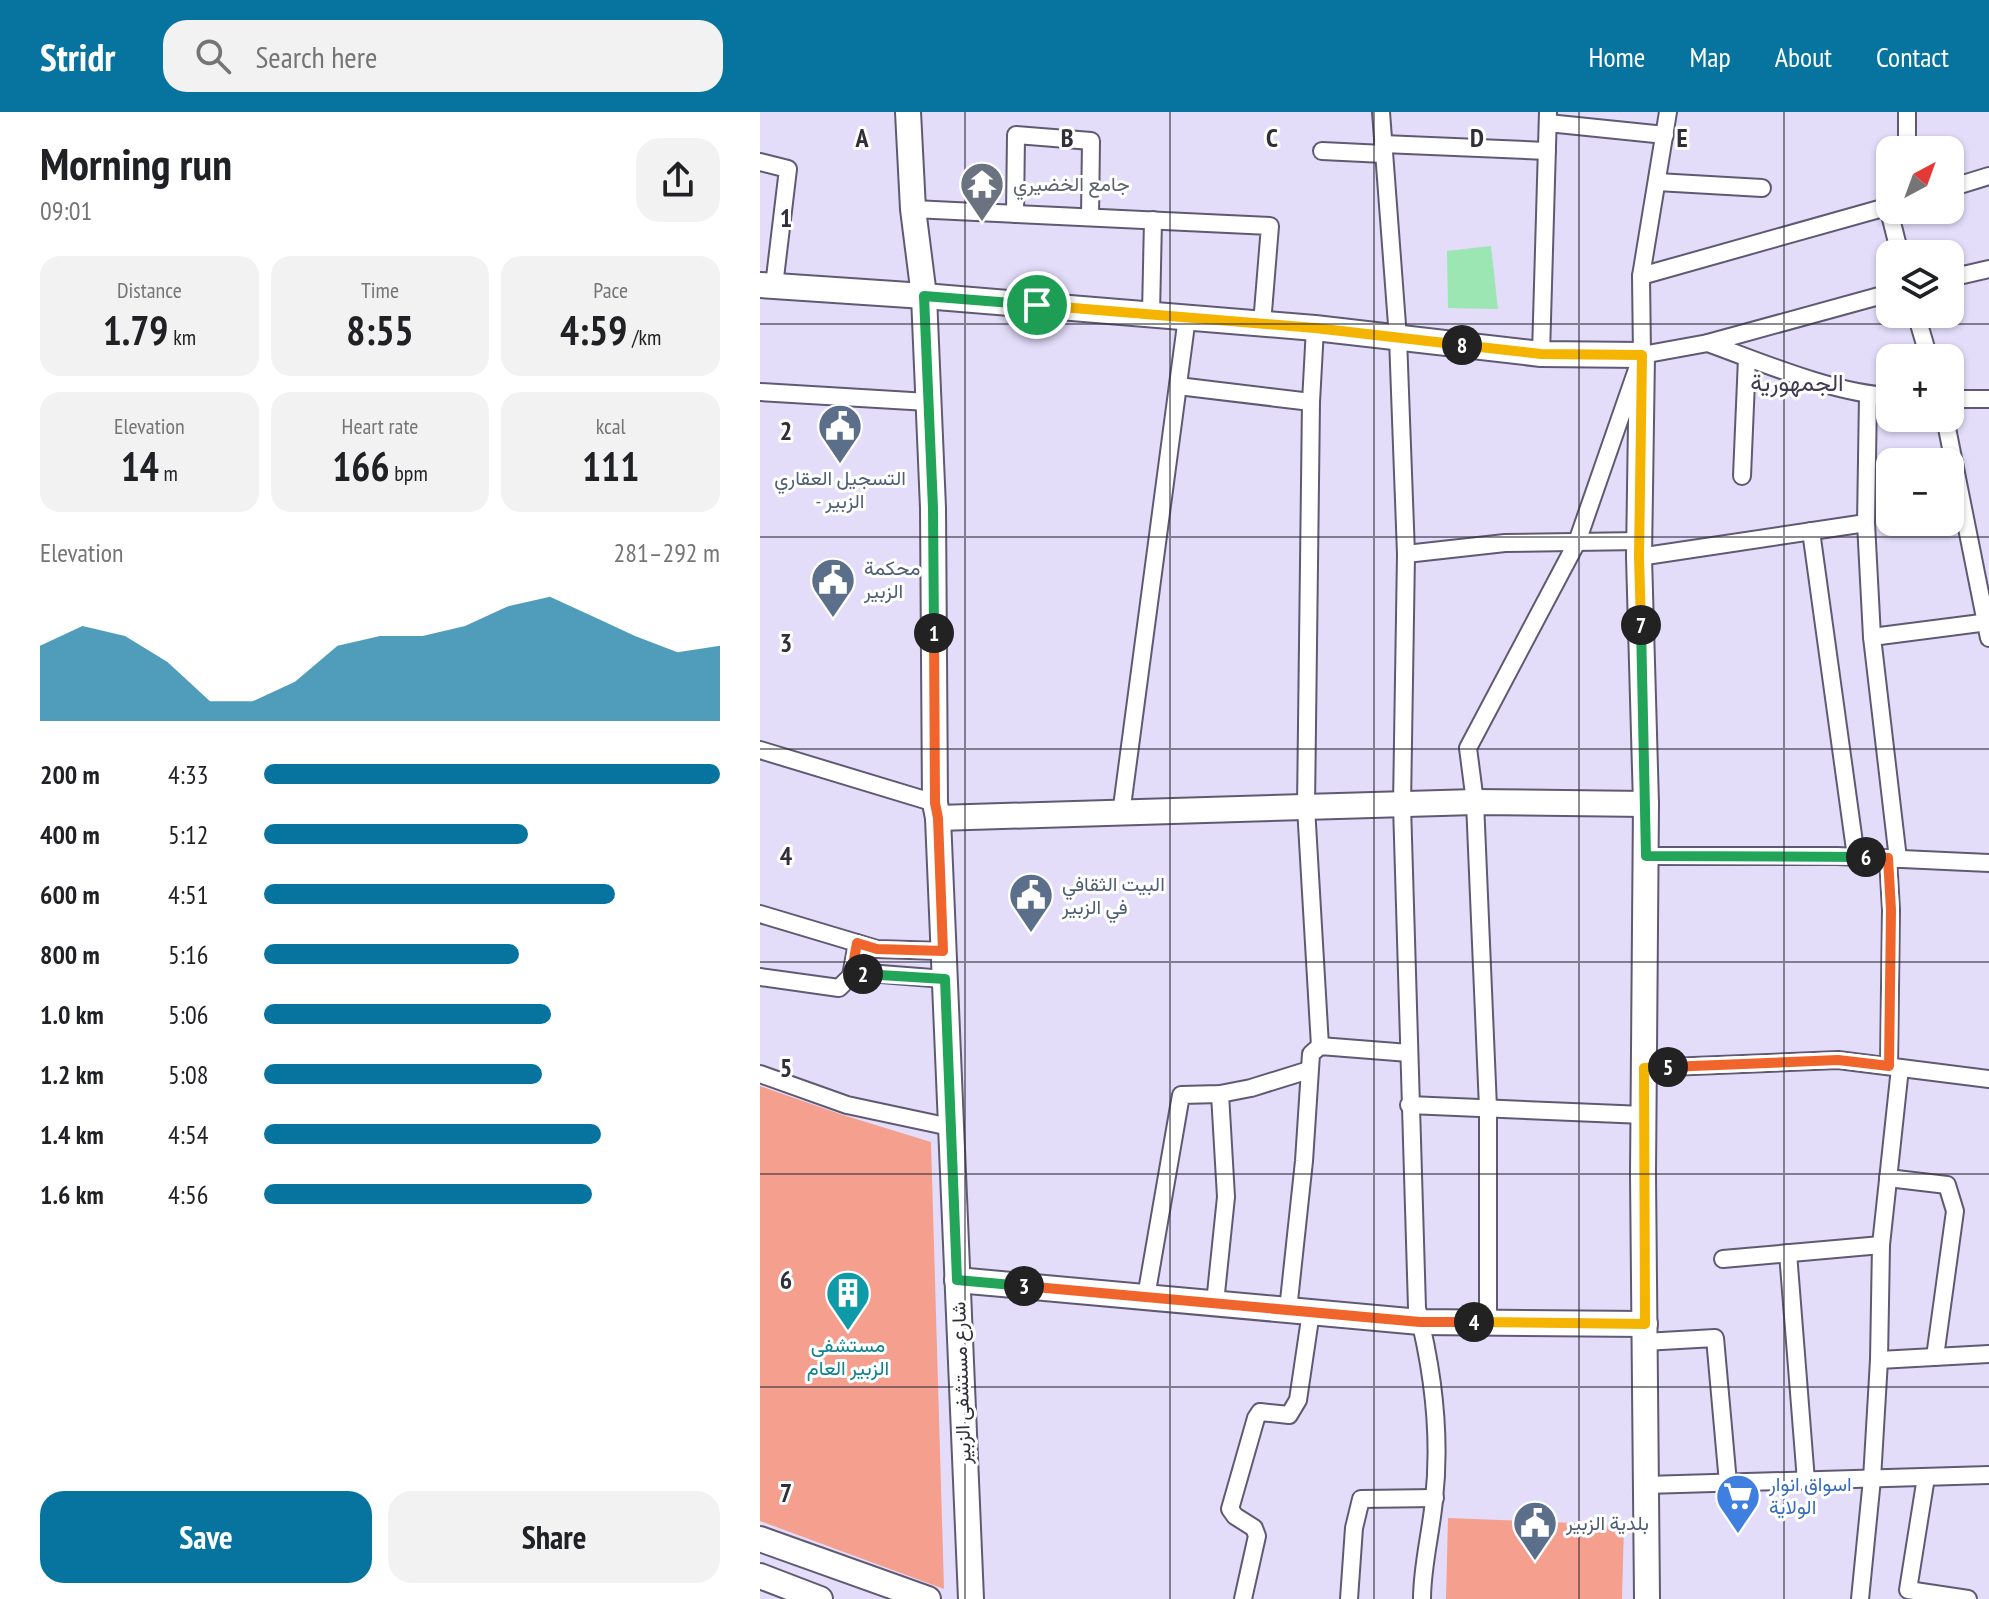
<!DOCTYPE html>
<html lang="en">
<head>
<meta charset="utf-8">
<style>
  body { margin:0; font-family:"PT Sans Narrow",Vazirmatn,sans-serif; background:#f2f2f2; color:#202124; height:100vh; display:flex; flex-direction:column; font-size:30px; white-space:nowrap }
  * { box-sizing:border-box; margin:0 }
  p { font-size:26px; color:#757577 }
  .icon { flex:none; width:44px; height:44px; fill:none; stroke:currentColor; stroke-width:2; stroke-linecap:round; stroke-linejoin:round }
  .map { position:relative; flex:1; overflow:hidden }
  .panel { display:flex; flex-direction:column; background:#fff; width:760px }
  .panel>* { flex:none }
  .needle { width:52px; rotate:41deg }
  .controls { position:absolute; left:1116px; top:24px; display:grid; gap:16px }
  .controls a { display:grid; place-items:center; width:88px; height:88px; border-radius:16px; background:#fff; box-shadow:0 2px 6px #0004; font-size:40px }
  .pin { position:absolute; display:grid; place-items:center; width:68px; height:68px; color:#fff; margin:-34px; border:4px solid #fff; border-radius:50%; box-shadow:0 2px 8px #0007 }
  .km { position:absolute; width:40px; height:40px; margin:-20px; border-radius:50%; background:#222; color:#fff; font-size:22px; line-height:40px; text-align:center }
  .round { display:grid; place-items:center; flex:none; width:84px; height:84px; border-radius:24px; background:#f2f2f2 }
  .headline { display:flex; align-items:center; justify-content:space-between; height:136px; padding:0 40px }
  h1 { font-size:44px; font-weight:700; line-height:60px }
  .metrics { display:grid; grid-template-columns:repeat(3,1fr); gap:12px; height:136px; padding:8px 40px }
  .metrics div { display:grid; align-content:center; border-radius:20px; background:#f2f2f2; text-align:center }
  .metrics b { font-size:40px; font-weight:700 }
  .metrics small { font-size:22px; font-weight:400 }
  .metrics p { font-size:22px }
  .chart { height:224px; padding:16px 40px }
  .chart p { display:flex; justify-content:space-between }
  .chart svg { width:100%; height:144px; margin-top:8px; fill:#07749f; opacity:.7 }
  .button { display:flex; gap:16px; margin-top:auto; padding:16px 40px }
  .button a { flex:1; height:92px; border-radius:24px; background:#07749f; color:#fff; font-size:32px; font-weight:700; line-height:92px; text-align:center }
  .button a+a { background:#f2f2f2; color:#202124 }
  ul { padding:0 40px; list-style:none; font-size:26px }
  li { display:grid; grid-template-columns:128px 96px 1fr; align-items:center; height:60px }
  li i { height:20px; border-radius:10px; background:#07749f }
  header { display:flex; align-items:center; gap:48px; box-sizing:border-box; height:112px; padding:0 40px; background:#07749f; color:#fff }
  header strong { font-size:38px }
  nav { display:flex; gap:44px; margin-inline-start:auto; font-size:28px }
  .search { width:560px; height:72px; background:#f2f2f2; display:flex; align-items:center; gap:20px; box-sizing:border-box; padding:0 28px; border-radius:24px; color:#757577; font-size:30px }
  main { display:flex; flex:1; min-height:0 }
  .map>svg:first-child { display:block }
  .green { fill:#9ce6b4 }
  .building { fill:#f5a08e }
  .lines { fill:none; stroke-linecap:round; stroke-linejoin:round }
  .street-casing { stroke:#5f5a72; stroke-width:20 }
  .secondary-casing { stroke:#5f5a72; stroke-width:28 }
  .street { stroke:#fff; stroke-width:16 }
  .secondary { stroke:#fff; stroke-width:24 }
  .split-1-casing { stroke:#fff; stroke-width:16 }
  .split-2-casing { stroke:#fff; stroke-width:16 }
  .split-3-casing { stroke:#fff; stroke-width:16 }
  .split-4-casing { stroke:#fff; stroke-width:16 }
  .split-5-casing { stroke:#fff; stroke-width:16 }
  .split-6-casing { stroke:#fff; stroke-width:16 }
  .split-7-casing { stroke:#fff; stroke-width:16 }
  .split-8-casing { stroke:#fff; stroke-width:16 }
  .split-9-casing { stroke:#fff; stroke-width:16 }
  .split-1 { stroke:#22a559; stroke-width:10 }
  .split-2 { stroke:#f0652b; stroke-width:10 }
  .split-3 { stroke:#22a559; stroke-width:10 }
  .split-4 { stroke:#f0652b; stroke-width:10 }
  .split-5 { stroke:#f5b400; stroke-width:10 }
  .split-6 { stroke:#f0652b; stroke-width:10 }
  .split-7 { stroke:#22a559; stroke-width:10 }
  .split-8 { stroke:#f5b400; stroke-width:10 }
  .split-9 { stroke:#f5b400; stroke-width:10 }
  .grid { fill:none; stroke:#302e39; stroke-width:2; stroke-opacity:0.55 }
  .labels { text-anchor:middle; stroke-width:6; stroke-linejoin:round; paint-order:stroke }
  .worship-label { font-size:20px; fill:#5b616d; stroke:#fff; text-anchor:start }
  .service-label { font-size:20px; fill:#4e5e75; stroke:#fff; text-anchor:start }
  .culture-label { font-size:20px; fill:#0d838f; stroke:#fff }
  .street-label { font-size:20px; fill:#302e39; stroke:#fff }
  .shop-label { font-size:20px; fill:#366cbe; stroke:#fff; text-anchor:start }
  .quarter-label { font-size:24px; fill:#403b51; stroke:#fff }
  .grid-label { font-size:26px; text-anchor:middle; font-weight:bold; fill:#302e39; stroke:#fff; stroke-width:6; stroke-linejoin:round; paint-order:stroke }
</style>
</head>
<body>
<header>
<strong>Stridr</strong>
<div class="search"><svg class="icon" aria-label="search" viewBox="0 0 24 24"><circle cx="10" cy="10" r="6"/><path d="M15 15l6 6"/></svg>Search here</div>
<nav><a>Home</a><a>Map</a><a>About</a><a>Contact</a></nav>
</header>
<main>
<section class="panel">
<div class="headline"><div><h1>Morning run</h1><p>09:01</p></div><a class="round"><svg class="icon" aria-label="share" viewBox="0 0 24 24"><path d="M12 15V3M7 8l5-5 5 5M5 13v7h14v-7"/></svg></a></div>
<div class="metrics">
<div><p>Distance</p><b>1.79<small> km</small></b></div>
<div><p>Time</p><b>8:55</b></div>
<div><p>Pace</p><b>4:59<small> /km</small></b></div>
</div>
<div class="metrics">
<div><p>Elevation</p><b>14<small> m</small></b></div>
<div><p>Heart rate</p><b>166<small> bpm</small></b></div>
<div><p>kcal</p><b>111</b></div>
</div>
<div class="chart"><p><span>Elevation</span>281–292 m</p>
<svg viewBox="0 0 160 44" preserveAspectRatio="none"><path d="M0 44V21L10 15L20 18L30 26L40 38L50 38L60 32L70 21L80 18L90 18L100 15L110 9L120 6L130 12L140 18L150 23L160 21V44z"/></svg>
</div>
<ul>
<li><b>200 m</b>4:33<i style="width:100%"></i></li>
<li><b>400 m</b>5:12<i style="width:58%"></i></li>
<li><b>600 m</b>4:51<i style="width:77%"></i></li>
<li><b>800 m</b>5:16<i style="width:56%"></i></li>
<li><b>1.0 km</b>5:06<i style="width:63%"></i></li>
<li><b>1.2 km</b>5:08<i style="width:61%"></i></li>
<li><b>1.4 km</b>4:54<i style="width:74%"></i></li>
<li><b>1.6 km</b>4:56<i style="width:72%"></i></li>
</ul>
<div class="button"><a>Save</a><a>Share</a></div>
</section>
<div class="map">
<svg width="1229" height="1487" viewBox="0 0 1229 1487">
  <rect width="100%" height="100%" fill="#e3ddfa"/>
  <path class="green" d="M731,134L738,197L688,196L687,139Z"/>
  <g class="building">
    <path d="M0,974L83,1003L171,1030L184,1477L0,1409Z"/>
    <path d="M688,1406L864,1413L862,1487H686Z"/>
  </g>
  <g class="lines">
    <g class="street-casing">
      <g id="street">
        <path d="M621,0L638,226L646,442L642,693L657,1196C673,1258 681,1324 674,1388C671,1421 662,1454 662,1487"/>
        <path d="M788,11L905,23"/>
        <path d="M623,32L787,39"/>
        <path d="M1147,38V0"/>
        <path d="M562,39L624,42"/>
        <path d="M0,50L28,57L14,174"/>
        <path d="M897,70L1002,76"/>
        <path d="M1190,76L1229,64"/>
        <path d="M1128,95L1140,142"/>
        <path d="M153,97L510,114L502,212"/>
        <path d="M255,102L256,23L331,29L330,105"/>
        <path d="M881,164L1130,94"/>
        <path d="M1190,166L1229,157"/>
        <path d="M391,202L393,108"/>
        <path d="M1156,202L1169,246"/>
        <path d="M555,216L551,290L546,695L560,934"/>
        <path d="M948,231C1000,250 1076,282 1130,284"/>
        <path d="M781,242L788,0"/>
        <path d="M882,243L948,231L1130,181"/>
        <path d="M418,274L551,290"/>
        <path d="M0,280L168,290"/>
        <path d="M1108,284L1106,411L1112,525L1138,747"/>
        <path d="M1190,287H1229"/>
        <path d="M1185,306L1229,526"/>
        <path d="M982,364L987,246"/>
        <path d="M1051,419L1096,745"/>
        <path d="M646,442L745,431L880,429"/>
        <path d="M879,445L1106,411"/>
        <path d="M1112,525L1229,510"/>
        <path d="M0,638L175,691"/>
        <path d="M361,702L427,205"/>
        <path d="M886,744H1077L1229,751"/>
        <path d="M1128,746L1131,798L1129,954"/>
        <path d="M0,802L117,837L183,839"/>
        <path d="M91,864L97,831"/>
        <path d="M0,865L79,876L91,864L108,861L185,867"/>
        <path d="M884,956L1078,948L1229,967"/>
        <path d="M0,962L87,993L190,1015"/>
        <path d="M649,993L884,1003"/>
        <path d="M1128,1066L1187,1073L1195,1099L1175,1245"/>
        <path d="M1028,1141L1046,1369"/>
        <path d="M963,1147L1121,1133"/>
        <path d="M386,1185L421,983L460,982L491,976L549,958"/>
        <path d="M455,1191L466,1085L460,982"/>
        <path d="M528,1198L544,1049L551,942L560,934L649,941"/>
        <path d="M728,1211V996L715,690L708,636L817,430L882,243L881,164L908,0"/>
        <path d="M884,1230L955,1226L968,1371"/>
        <path d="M1119,1248L1229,1242"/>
        <path d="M1166,1365L1148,1478L1208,1487"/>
        <path d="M886,1373L1229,1363"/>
        <path d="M483,1487L497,1424L494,1416L475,1404L470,1397L496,1306L500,1300L529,1303L538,1288L551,1200"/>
        <path d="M589,1487L594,1416L601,1387L675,1386"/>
        <path d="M1100,1487L1112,1367L1119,1248L1121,1133L1140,956"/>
      </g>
    </g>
    <g class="secondary-casing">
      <g id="secondary">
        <path d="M148,0L153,97L164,184L173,396L175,691L178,706L211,1487"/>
        <path d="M0,173L164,184L555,216L781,242L882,243L879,445L886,692L883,1062L887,1487"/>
        <path d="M178,706L715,690L886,692"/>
        <path d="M197,1168L660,1210L885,1212"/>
        <path d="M0,1427L168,1487"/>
        <path d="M0,1464L60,1487"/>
      </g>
    </g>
    <use href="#street" class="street"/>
    <use href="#secondary" class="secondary"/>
  </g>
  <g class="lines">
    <g class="split-1-casing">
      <path id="split-1" d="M174,521L173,396L164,184L277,193"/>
    </g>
    <g class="split-2-casing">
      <path id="split-2" d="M103,862L91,864L97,831L117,837L183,839L178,706L175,691L174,521"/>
    </g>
    <g class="split-3-casing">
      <path id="split-3" d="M103,862L185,867L197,1168L264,1174"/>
    </g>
    <g class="split-4-casing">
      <path id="split-4" d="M264,1174L660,1210H714"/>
    </g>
    <g class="split-5-casing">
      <path id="split-5" d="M714,1210L885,1212L884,956L908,955"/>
    </g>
    <g class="split-6-casing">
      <path id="split-6" d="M908,955L1078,948L1129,954L1131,798L1128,746L1106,745"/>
    </g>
    <g class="split-7-casing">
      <path id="split-7" d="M881,513L886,744L1106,745"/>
    </g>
    <g class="split-8-casing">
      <path id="split-8" d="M702,233L781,242L882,243L879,445L881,513"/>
    </g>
    <g class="split-9-casing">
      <path id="split-9" d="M277,193L555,216L702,233"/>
    </g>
    <use href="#split-1" class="split-1"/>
    <use href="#split-2" class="split-2"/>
    <use href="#split-3" class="split-3"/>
    <use href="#split-4" class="split-4"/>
    <use href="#split-5" class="split-5"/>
    <use href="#split-6" class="split-6"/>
    <use href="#split-7" class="split-7"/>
    <use href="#split-8" class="split-8"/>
    <use href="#split-9" class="split-9"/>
  </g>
  <path class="grid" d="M205,0V1487M410,0V1487M614,0V1487M819,0V1487M1024,0V1487M0,212H1229M0,425H1229M0,637H1229M0,850H1229M0,1062H1229M0,1275H1229"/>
  <defs>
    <g id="temple-pin" transform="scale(2.3)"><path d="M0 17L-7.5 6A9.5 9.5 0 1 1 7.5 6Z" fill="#6b7280" stroke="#fff"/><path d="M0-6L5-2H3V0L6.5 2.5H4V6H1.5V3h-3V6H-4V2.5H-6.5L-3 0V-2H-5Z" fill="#fff"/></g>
    <g id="civic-pin" transform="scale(2.3)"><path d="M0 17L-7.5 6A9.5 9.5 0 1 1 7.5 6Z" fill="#5c6f8a" stroke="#fff"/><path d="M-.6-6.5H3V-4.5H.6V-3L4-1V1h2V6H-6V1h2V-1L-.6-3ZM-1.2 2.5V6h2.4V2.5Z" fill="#fff"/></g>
    <g id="building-pin" transform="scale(2.3)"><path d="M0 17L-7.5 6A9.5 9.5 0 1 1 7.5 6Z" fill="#0f9aa8" stroke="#fff"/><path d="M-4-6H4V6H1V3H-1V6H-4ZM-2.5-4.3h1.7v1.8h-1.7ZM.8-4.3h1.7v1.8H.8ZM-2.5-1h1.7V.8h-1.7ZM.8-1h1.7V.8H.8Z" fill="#fff"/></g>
    <g id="supermarket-pin" transform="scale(2.3)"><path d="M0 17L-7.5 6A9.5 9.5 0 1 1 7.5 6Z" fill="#3f7fe0" stroke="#fff"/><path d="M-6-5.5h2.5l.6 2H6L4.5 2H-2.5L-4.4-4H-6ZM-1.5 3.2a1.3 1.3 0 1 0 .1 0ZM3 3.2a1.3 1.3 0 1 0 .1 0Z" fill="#fff"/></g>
  </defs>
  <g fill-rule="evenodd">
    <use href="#temple-pin" x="222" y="72"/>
    <use href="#civic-pin" x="80" y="314"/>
    <use href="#civic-pin" x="73" y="468"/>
    <use href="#civic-pin" x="271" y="783"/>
    <use href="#building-pin" x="88" y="1181"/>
    <use href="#supermarket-pin" x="978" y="1384"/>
    <use href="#civic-pin" x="775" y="1411"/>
  </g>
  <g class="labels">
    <g class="worship-label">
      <text x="253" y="79">جامع الخضيري</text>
    </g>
    <g class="service-label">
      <text x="80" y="373" text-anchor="middle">التسجيل العقاري<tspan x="80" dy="23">- الزبير</tspan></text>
      <text x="104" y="463">محكمة<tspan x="104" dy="23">الزبير</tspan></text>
      <text x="302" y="779">البيت الثقافي<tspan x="302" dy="23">في الزبير</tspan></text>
      <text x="806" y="1418">بلدية الزبير</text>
    </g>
    <g class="culture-label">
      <text x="88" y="1240">مستشفى<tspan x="88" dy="23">الزبير العام</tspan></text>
    </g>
    <g class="street-label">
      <text transform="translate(201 1271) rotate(-92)" y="7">شارع مستشفى الزبير</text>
    </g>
    <g class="shop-label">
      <text x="1009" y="1379">اسواق انوار<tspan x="1009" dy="23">الولاية</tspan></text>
    </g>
    <g class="quarter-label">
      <text x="1037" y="279">الجمهورية</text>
    </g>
  </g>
  <g class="grid-label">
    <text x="102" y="35">A</text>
    <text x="307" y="35">B</text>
    <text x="512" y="35">C</text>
    <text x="717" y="35">D</text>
    <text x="922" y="35">E</text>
    <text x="26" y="115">1</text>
    <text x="26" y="328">2</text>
    <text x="26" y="540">3</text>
    <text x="26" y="753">4</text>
    <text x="26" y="965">5</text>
    <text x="26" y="1177">6</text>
    <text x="26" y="1390">7</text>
  </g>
</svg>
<div class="controls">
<a><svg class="needle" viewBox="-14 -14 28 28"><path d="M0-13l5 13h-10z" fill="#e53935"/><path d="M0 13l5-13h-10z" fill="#757577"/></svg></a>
<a><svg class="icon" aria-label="layers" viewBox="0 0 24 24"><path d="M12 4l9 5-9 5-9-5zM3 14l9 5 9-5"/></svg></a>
<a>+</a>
<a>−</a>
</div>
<div class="pin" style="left:277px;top:193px;background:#1e9e55"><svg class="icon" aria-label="arrive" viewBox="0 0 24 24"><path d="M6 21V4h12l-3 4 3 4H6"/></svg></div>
<b class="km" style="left:174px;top:521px">1</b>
<b class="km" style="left:103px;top:862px">2</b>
<b class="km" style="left:264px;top:1174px">3</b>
<b class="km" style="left:714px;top:1210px">4</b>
<b class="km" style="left:908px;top:955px">5</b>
<b class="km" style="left:1106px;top:745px">6</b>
<b class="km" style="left:881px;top:513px">7</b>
<b class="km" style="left:702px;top:233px">8</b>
</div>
</main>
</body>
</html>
